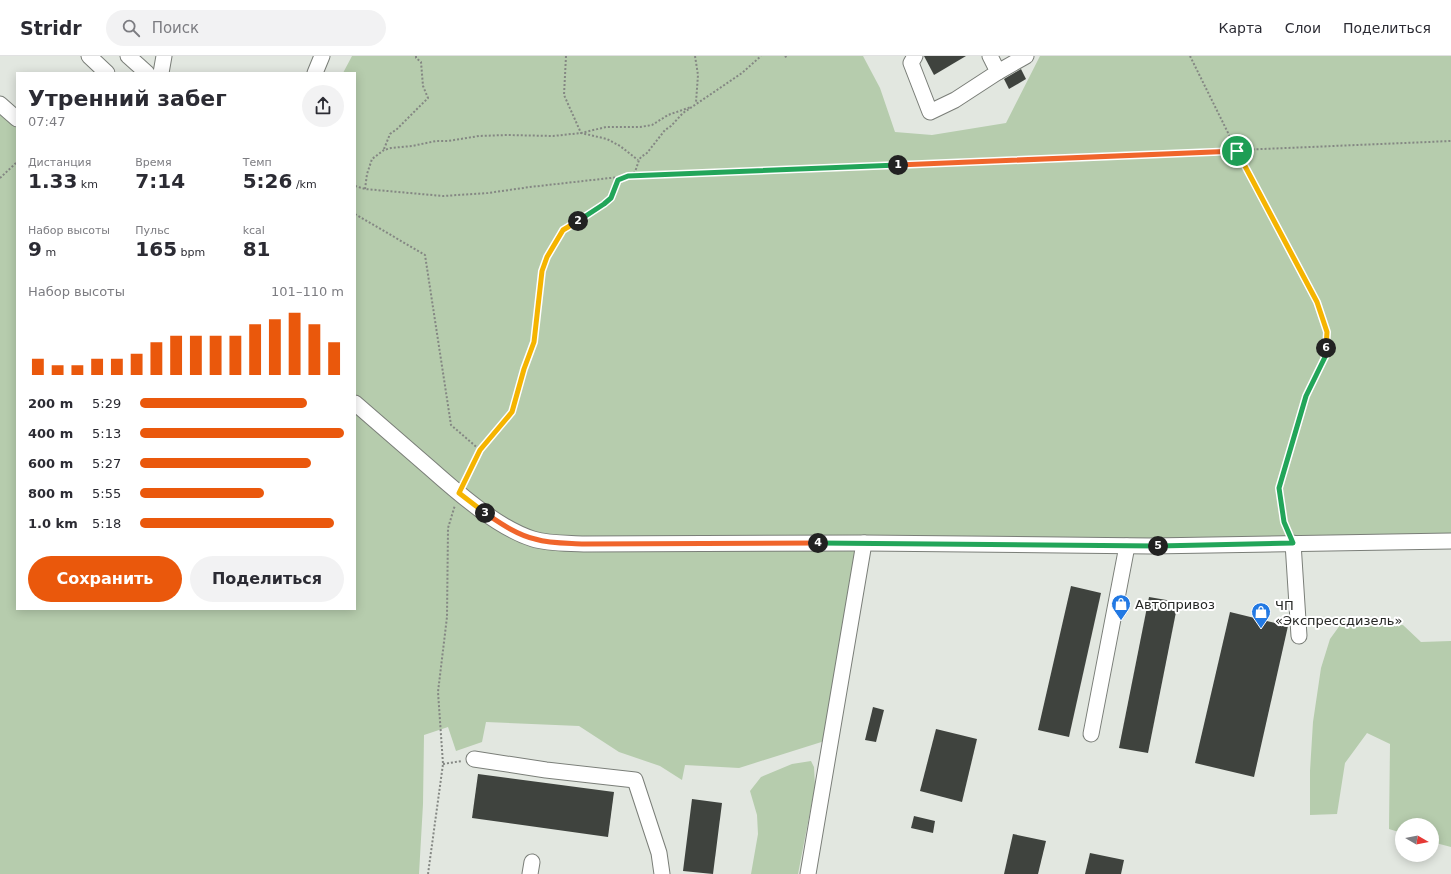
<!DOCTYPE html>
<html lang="ru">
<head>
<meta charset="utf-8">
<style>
  body { margin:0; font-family:"DejaVu Sans",sans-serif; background:#f2f2f3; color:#2b2b33; height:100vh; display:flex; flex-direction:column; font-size:15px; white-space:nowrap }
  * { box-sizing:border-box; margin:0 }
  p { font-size:13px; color:#7c7c81 }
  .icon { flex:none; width:22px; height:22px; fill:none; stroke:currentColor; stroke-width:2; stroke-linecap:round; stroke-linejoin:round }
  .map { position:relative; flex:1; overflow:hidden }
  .panel { position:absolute; left:16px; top:16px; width:340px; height:538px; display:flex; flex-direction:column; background:#fff; border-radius:0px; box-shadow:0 2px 10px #0003 }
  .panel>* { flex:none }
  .needle { width:26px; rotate:99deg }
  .tools { position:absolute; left:1395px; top:762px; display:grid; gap:8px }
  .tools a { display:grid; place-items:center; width:44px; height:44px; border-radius:50%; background:#fff; box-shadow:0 2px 10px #0003; font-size:20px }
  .pin { position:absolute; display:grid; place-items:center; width:34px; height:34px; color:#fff; margin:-17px; border:2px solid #fff; border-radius:50%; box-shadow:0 1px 4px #0007 }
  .km { position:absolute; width:20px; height:20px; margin:-10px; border-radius:50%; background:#222; color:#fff; font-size:11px; line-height:20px; text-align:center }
  .round { display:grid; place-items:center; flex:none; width:42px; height:42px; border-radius:21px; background:#f2f2f3 }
  .overview { display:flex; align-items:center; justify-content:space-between; height:68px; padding:0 12px }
  h1 { font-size:22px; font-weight:700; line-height:30px }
  .stats { display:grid; grid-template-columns:repeat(3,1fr); gap:6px; height:68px; padding:4px 12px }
  .stats div { display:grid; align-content:center }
  .stats b { font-size:20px; font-weight:700 }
  .stats small { font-size:11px; font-weight:400 }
  .stats p { font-size:11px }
  .chart { height:112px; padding:8px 12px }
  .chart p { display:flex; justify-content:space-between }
  .chart svg { width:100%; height:72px; margin-top:4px; stroke:#ea580c; stroke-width:6 }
  .cta { display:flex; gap:8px; margin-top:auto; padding:8px 12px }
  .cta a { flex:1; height:46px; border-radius:24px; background:#ea580c; color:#fff; font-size:16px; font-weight:700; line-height:46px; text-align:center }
  .cta a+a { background:#f2f2f3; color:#2b2b33 }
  ul { padding:0 12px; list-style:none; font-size:13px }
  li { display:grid; grid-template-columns:64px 48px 1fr; align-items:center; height:30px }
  li i { height:10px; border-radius:5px; background:#ea580c }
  header { display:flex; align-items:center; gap:24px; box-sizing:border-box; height:56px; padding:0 20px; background:#fff; border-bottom:1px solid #e1e1e2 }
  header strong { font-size:19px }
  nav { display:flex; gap:22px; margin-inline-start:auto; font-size:14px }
  .search { width:280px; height:36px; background:#f2f2f3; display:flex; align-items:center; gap:10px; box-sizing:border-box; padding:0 14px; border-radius:22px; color:#7c7c81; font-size:15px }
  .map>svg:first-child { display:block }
  .green { fill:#b6ccad }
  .building { fill:#3f433e }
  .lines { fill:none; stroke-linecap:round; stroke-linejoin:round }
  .minor-casing { stroke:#7a7e78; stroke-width:17 }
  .path { stroke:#848783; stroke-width:2; stroke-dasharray:2 2; stroke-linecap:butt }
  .minor { stroke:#fff; stroke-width:15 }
  .split-1-casing { stroke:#fff; stroke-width:8 }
  .split-2-casing { stroke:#fff; stroke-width:8 }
  .split-3-casing { stroke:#fff; stroke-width:8 }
  .split-4-casing { stroke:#fff; stroke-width:8 }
  .split-5-casing { stroke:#fff; stroke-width:8 }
  .split-6-casing { stroke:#fff; stroke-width:8 }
  .split-7-casing { stroke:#fff; stroke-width:8 }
  .split-1 { stroke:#f0652b; stroke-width:5 }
  .split-2 { stroke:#22a559; stroke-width:5 }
  .split-3 { stroke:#f5b400; stroke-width:5 }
  .split-4 { stroke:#f0652b; stroke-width:5 }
  .split-5 { stroke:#22a559; stroke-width:5 }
  .split-6 { stroke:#22a559; stroke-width:5 }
  .split-7 { stroke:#f5b400; stroke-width:5 }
  .labels { text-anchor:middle; stroke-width:4; stroke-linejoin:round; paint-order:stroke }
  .poi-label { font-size:13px; fill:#272826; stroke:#fff; text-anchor:start }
</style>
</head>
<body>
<header>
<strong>Stridr</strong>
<div class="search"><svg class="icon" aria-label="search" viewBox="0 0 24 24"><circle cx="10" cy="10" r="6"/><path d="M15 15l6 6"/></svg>Поиск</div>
<nav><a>Карта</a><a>Слои</a><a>Поделиться</a></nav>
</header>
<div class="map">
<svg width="1451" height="818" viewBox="0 0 1451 818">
  <rect width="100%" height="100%" fill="#e2e7e0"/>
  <g class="green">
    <path d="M352,0H863L880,32L895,76L932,79L1006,67L1040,0H1451V485L864,487L831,683L739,712L685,709L682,724L660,710L619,696L579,670L486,666L482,686L456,695L448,671L424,679L423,748L419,818H0V48L17,63V553H355V17H343Z"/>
    <path d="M1343,565L1403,569L1421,586L1451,585V791L1432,786V769H1402V777L1389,773L1390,688L1367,677L1345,707L1337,758L1310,759V715L1313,666L1321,612L1330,583Z"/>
    <path d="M811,705L814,711L815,730L798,818H751L758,778L757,759L750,735L761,721L792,708Z"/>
  </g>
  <g class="building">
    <path d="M924,0H966L934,19Z"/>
    <path d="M1021,13L1026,23L1009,33L1004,23Z"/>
    <path d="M1071,530L1101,537L1069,681L1038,674Z"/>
    <path d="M1149,541L1178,546L1148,697L1119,692Z"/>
    <path d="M1230,556L1288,570L1254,721L1195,707Z"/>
    <path d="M873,651L884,654L876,686L865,684Z"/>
    <path d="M936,673L977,683L962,746L920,735Z"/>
    <path d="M478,718L614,736L608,781L472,762Z"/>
    <path d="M692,743L722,747L713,818L683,815Z"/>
    <path d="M914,760L935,765L933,777L911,772Z"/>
    <path d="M1013,778L1046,785L1038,818H1004Z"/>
    <path d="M1090,797L1124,804L1121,818H1085Z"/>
  </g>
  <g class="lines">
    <g class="minor-casing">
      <g id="minor">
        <path d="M89,0L107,17"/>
        <path d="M128,0L147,17"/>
        <path d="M915,0L911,7L930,56L955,44L998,16L990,0"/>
        <path d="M998,16L1026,0"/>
        <path d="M161,17L164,0"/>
        <path d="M315,17L322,0"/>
        <path d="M0,48L17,63"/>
        <path d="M355,347C380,369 406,391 431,413C458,437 498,472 533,483C549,488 568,487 584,488L864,487L1151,490L1451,485"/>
        <path d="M1293,487L1299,580"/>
        <path d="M1091,678L1127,490"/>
        <path d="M474,703L546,714L635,724L659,797L662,818"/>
        <path d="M530,818L532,806"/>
        <path d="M808,818L864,487"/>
      </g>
    </g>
    <g class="path">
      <path d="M566,0L564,39L581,77L607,83L620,90L638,104"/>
      <path d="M695,0L698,19L696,46L698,47"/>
      <path d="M785,0L787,2"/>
      <path d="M1190,0L1237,95L1317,246L1327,276L1326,299L1306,341L1279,432L1284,466L1288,475"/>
      <path d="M384,93L390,78L397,73L428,42L423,30L421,6L416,2V0"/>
      <path d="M630,119L635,116L639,104L641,101L647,97L665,74L671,70L683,57L742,17L761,0"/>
      <path d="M0,122L17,106"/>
      <path d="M355,130L365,133L443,140L488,137L530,131L628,120L1451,85"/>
      <path d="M365,133L367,118L372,103L384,94L391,92L412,90L436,85H448L479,80L507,79L553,80L581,77L606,71H640L652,69L668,59L691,51"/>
      <path d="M355,158L425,199L451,369L480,394L465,425"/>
      <path d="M480,394L512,355L525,313L534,286L543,215L547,201L563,175L604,148L611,142L618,124L624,122"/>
      <path d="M443,708L462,705"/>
      <path d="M428,818L443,708L438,636L447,561L448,472L455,449"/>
    </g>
    <use href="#minor" class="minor"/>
  </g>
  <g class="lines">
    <g class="split-1-casing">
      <path id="split-1" d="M898,109L1237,95"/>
    </g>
    <g class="split-2-casing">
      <path id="split-2" d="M578,165L604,148L611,142L618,124L628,120L898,109"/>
    </g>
    <g class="split-3-casing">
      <path id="split-3" d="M485,457L459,437L480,394L512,356L524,313L534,286L542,215L547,201L563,174L578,165"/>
    </g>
    <g class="split-4-casing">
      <path id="split-4" d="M485,457C500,467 517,479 535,483C551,488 568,487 584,488L818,487"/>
    </g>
    <g class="split-5-casing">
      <path id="split-5" d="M818,487L1158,490"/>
    </g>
    <g class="split-6-casing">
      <path id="split-6" d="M1158,490L1293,487L1284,466L1279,432L1306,340L1326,299V292"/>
    </g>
    <g class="split-7-casing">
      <path id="split-7" d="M1237,95L1317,246L1327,276L1326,292"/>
    </g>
    <use href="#split-1" class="split-1"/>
    <use href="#split-2" class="split-2"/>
    <use href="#split-3" class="split-3"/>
    <use href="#split-4" class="split-4"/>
    <use href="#split-5" class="split-5"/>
    <use href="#split-6" class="split-6"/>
    <use href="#split-7" class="split-7"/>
  </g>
  <defs>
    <g id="shop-pin" transform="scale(1)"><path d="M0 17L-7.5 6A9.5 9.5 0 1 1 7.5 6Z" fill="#2279e3" stroke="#fff"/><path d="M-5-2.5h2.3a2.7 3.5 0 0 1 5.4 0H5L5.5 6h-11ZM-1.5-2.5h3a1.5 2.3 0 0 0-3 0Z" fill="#fff"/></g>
  </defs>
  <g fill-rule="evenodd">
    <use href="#shop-pin" x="1121" y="548"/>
    <use href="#shop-pin" x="1261" y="556"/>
  </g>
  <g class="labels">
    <g class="poi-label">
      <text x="1135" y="553">Автопривоз</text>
      <text x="1275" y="554">ЧП<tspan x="1275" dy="15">«Экспрессдизель»</tspan></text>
    </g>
  </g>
</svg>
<div class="tools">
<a><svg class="needle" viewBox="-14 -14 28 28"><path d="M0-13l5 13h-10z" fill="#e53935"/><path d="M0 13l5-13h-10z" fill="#7c7c81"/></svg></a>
</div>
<div class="pin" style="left:1237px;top:95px;background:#1e9e55"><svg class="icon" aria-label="arrive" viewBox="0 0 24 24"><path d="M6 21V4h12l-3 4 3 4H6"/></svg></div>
<b class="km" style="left:898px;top:109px">1</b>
<b class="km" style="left:578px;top:165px">2</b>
<b class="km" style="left:485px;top:457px">3</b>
<b class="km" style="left:818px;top:487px">4</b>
<b class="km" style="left:1158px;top:490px">5</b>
<b class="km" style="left:1326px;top:292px">6</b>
<section class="panel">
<div class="overview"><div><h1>Утренний забег</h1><p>07:47</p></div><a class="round"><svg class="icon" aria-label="share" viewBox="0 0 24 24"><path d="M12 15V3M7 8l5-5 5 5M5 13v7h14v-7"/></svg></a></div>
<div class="stats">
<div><p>Дистанция</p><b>1.33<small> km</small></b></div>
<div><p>Время</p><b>7:14</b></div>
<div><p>Темп</p><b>5:26<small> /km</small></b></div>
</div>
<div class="stats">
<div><p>Набор высоты</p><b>9<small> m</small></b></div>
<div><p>Пульс</p><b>165<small> bpm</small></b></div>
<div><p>kcal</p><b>81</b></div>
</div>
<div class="chart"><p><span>Набор высоты</span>101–110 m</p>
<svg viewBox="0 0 160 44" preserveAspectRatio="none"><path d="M5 44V34M15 44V38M25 44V38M35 44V34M45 44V34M55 44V31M65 44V24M75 44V20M85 44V20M95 44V20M105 44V20M115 44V13M125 44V10M135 44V6M145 44V13M155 44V24"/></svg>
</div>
<ul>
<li><b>200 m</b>5:29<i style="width:82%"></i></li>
<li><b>400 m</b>5:13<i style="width:100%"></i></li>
<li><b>600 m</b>5:27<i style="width:84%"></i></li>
<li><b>800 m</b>5:55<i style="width:61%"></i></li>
<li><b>1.0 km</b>5:18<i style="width:95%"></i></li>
</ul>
<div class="cta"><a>Сохранить</a><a>Поделиться</a></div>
</section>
</div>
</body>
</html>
